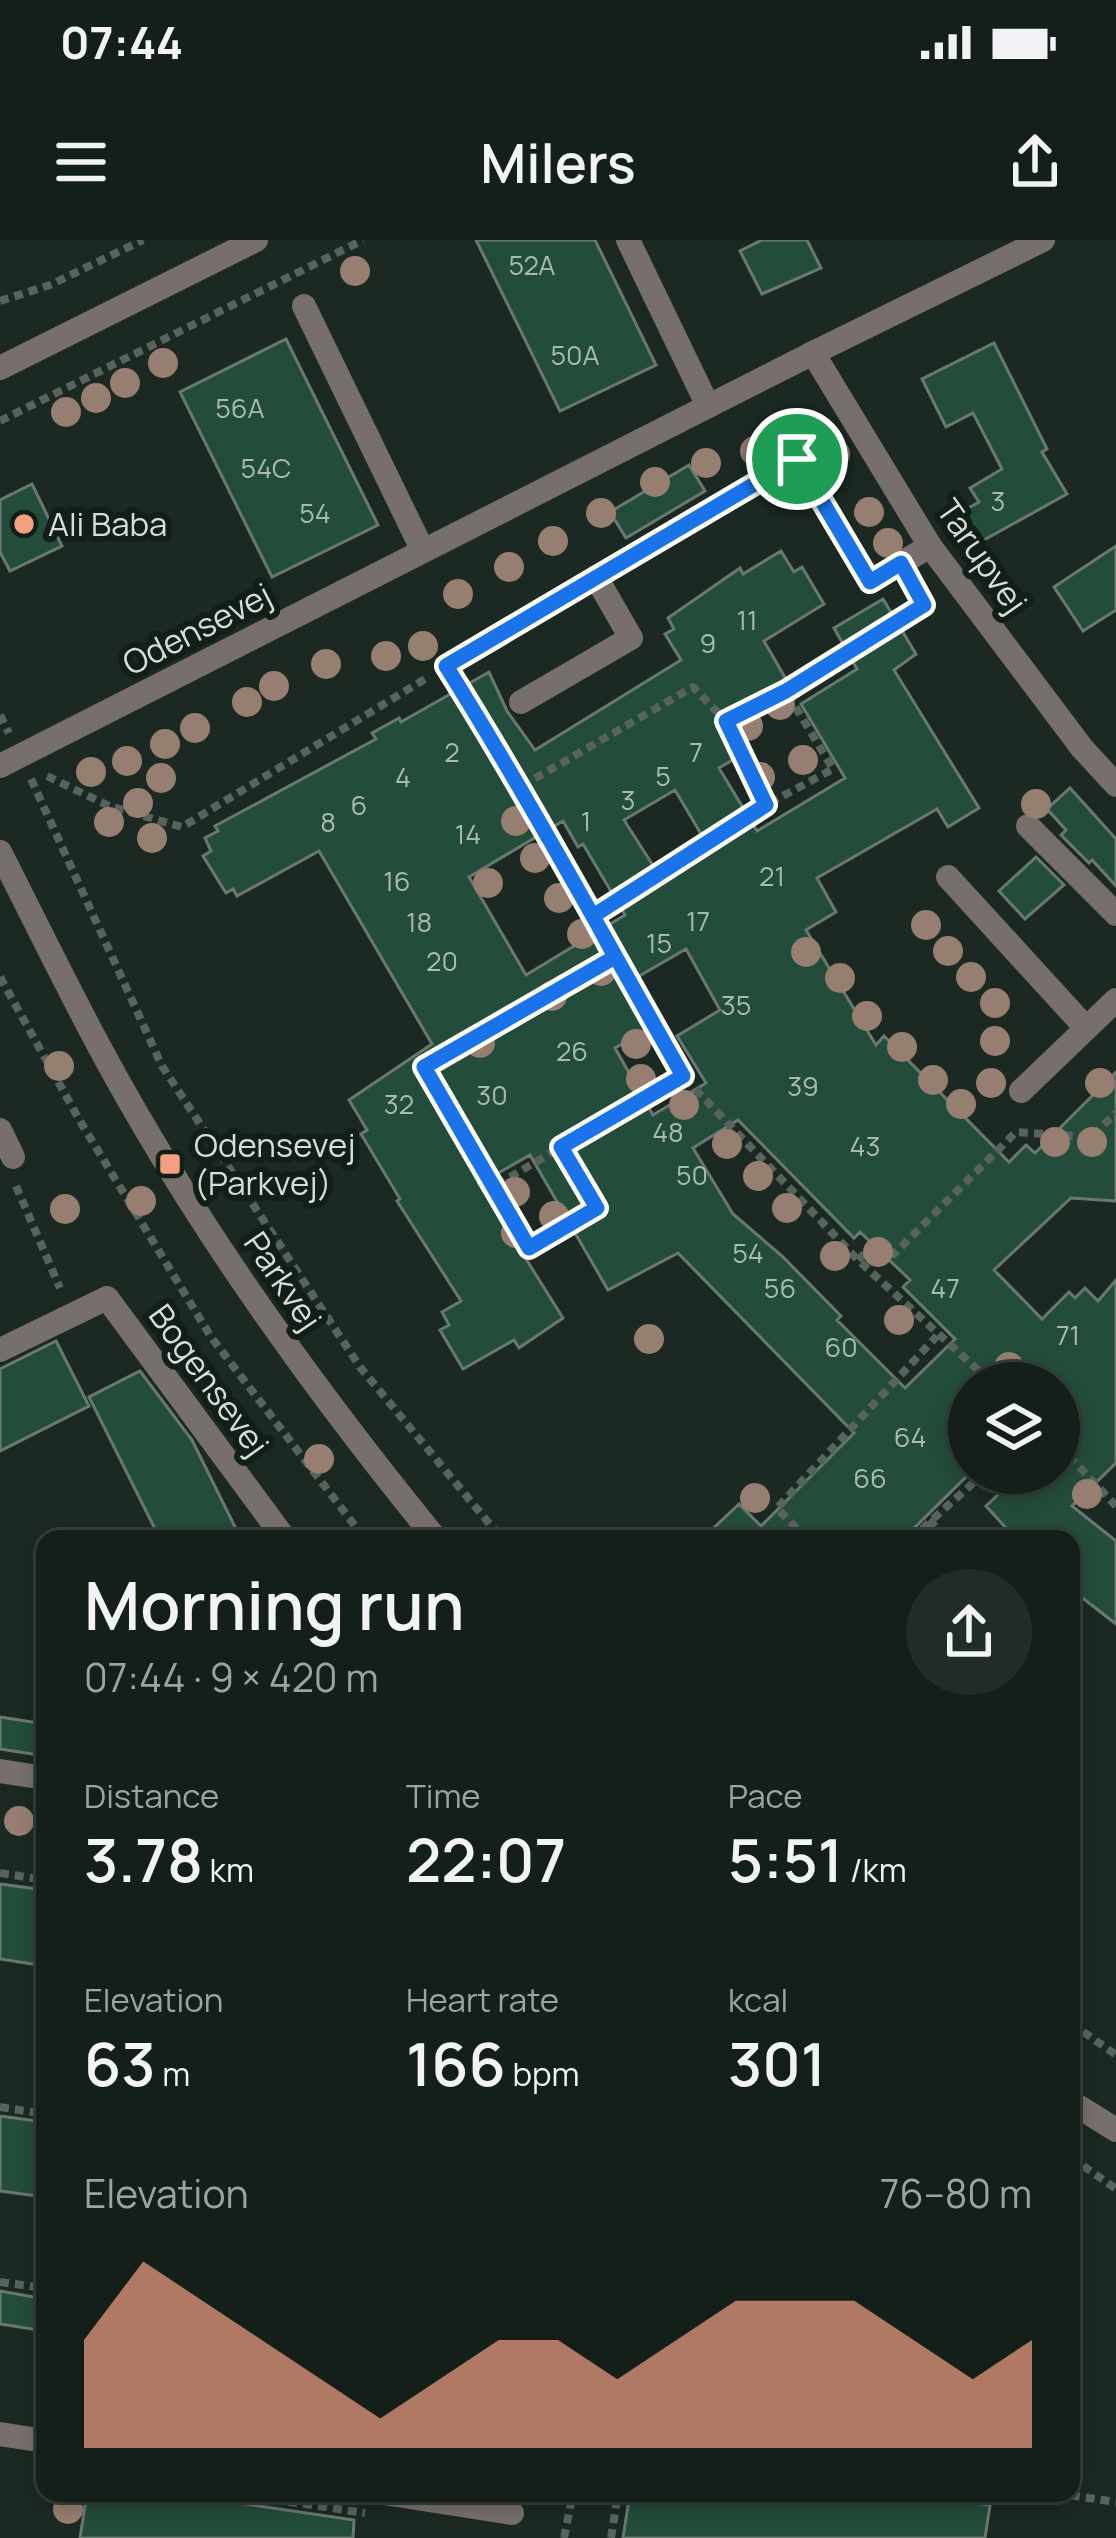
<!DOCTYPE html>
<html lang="en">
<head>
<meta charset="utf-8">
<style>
  body { margin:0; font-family:Manrope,sans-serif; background:#212c27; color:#f1f3f6; height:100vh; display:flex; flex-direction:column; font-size:45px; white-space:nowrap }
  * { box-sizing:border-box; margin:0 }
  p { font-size:39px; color:#9da2a2 }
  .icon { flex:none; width:66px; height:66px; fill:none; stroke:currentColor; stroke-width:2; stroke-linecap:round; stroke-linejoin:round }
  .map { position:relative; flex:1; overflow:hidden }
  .details { position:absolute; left:36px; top:1290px; width:1044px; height:972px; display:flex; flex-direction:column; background:#141f1a; border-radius:24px; box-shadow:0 6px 18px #0003,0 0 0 3px #333d39 }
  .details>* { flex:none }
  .tools { position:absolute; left:948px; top:1122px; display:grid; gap:24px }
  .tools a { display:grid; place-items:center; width:132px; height:132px; border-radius:50%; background:#141f1a; box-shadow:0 6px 18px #0003,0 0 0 3px #333d39; font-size:60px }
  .pin { position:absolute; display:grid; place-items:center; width:102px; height:102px; color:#fff; margin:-51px; border:6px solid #fff; border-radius:50%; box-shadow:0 3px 12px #0007 }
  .round { display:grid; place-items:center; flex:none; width:126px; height:126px; border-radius:63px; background:#212c27 }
  .summary { display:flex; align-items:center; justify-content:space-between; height:204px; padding:0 48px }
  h1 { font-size:66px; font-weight:600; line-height:90px }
  .figures { display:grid; grid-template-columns:repeat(3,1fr); gap:18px; height:204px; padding:12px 48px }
  .figures div { display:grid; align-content:center }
  .figures b { font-size:60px; font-weight:600 }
  .figures small { font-size:33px; font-weight:400 }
  .figures p { font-size:33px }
  .chart { height:336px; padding:24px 48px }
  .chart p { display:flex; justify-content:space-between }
  .chart svg { width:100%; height:216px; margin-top:12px; fill:#f3a082; opacity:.7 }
  .status { display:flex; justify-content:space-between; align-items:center; height:84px; padding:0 60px; background:#141f1a; direction:ltr }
  .status svg { height:33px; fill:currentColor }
  header { display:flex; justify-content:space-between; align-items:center; height:156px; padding:0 48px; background:#141f1a; font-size:54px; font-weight:600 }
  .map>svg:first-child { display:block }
  .building { fill:#244c3a; stroke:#697971; stroke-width:3; fill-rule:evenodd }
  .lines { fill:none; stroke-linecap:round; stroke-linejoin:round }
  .path { stroke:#57635d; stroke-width:8; stroke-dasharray:9 6; stroke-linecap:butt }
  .minor { stroke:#766f6c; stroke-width:24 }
  .tertiary { stroke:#766f6c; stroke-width:24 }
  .tree { fill:#967e70 }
  .route-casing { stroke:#fff; stroke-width:24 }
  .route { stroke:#1a73e8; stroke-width:15 }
  .poi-dot { fill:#f3a082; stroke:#111f18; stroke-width:4.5 }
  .labels { text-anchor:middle; stroke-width:12; stroke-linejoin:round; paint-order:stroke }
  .number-label { font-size:27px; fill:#a9bab1 }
  .poi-label { font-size:33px; fill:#d5ded9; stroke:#111f18; text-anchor:start }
  .street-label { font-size:33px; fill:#d5ded9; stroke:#111f18 }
</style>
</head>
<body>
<div class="status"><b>07:44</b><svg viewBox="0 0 49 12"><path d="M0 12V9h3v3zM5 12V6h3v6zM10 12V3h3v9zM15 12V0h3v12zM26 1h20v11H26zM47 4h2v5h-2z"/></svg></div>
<header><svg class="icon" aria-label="menu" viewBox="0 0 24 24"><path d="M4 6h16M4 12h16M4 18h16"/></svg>Milers<svg class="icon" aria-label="share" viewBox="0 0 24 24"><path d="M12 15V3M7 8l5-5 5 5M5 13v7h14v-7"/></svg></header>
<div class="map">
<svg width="1116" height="2298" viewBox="0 0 1116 2298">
  <rect width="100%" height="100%" fill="#1b2922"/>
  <g class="building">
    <path d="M476,0H595L656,125L560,171Z"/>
    <path d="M762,0H807L821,28L762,54L740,11Z"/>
    <path d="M286,99L378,285L272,337L180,152Z"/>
    <path d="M994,103L1047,209L1042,212L1067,254L973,306L956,275L979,262L970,248L1002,229L973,173L946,187L922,139Z"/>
    <path d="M689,225L705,251L626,298L610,272Z"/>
    <path d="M32,244L62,306L10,331L0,312V260Z"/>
    <path d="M1116,306V370L1083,391L1054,347Z"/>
    <path d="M781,311L794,332L802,327L824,364L764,401L787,441L716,482L736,518L719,528L757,591L845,538L801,464L857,429L834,388L883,359L916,414L894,430L979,568L948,587L937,569L817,638L836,672L806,690L876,805L884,796L1009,922L1026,905L1035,913L1116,832V961L1071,958L994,1030L1042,1079L1069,1052L1075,1058L1085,1048L1098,1061L1116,1040V1223L1072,1266L1116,1301V1384L1071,1349V1299H1016L986,1266L1021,1233H1059V1143H969V1160L949,1180L969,1199V1234L903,1299H702L739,1264L761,1286L854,1193L678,1013L608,1050L530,915L479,944L563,1078L519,1108L514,1100L463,1129L440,1090L449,1085L442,1072L461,1061L397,961L400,959L361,894L367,890L349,860L432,804L319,611L237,656L233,649L226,653L203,616L211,611L205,598L218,591L215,586L376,499L372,493L399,478L401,482L489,432L507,471L535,510L681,420L665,394L674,389L668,378L740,328L743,334ZM675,550L711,611L661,638L624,580ZM563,581L578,607L583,604L625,675L526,735L469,637ZM686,709L720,770L677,796L706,843L653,875L615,808L647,790L622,746ZM738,880L854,998L860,992L910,1040L903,1047L955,1099L905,1148L837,1080L841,1076L782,1016L733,974L693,908Z"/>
    <path d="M1070,548L1116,599V646L1092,620L1089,623L1061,595L1066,590L1047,569Z"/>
    <path d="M1036,617L1064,645L1025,679L999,651Z"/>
    <path d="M56,1101L89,1166L0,1211V1129Z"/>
    <path d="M140,1131L192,1200L241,1299H160L89,1157Z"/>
    <path d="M0,1477L45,1484V1516L0,1509Z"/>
    <path d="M0,1644L45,1650V1726L0,1719Z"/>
    <path d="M0,1876L45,1882V1957L0,1951Z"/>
    <path d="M0,2051L45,2059V2091L0,2084Z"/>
    <path d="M87,2253H172L354,2280L353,2298H80Z"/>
    <path d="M630,2253H906L990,2265L985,2298H623Z"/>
  </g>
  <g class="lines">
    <g class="path">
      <path d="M0,61L50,45L143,0"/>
      <path d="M0,181L363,0"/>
      <path d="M460,449L522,546L683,836L858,1020L992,1143"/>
      <path d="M0,475L9,493"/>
      <path d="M726,481L766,565"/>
      <path d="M47,536L109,566L182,587L425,439"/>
      <path d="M31,539L162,826L360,1127L502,1299"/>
      <path d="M522,546L693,447L726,481L786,451L924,365L913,346"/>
      <path d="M593,676L766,565L833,529L786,451"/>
      <path d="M0,737L80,881L211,1097L365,1299"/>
      <path d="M561,907L597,968L529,1008L493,947L683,836"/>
      <path d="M16,946L60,1048"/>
      <path d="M493,946L424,827L615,717"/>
      <path d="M858,1020L878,1000L894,1014L1016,892L1091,897L1116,873"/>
      <path d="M1059,1205L1116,1266"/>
      <path d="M929,1280L947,1299"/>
      <path d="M807,1299L777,1268L937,1096"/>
      <path d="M911,1299L984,1233"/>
      <path d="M0,1633L45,1640"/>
      <path d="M1071,1783L1116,1815"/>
      <path d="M0,1867L45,1874"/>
      <path d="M1071,1917L1116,1949"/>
      <path d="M0,2042L45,2048"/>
      <path d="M229,2253L365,2273"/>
      <path d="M1056,2253L1116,2262"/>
      <path d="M564,2298L573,2253"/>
      <path d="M611,2298L618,2253"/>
    </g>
    <g class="minor">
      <path d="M628,0L708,166"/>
      <path d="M304,66L423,311"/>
      <path d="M813,113L930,306L1082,508L1116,545"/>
      <path d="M446,426L797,219L870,342L930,306"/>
      <path d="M521,462L631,398L596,337"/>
      <path d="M0,526L813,113L1043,0"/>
      <path d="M1028,586L1116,674"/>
      <path d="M948,637L1086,788"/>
      <path d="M1021,851L1116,760"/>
      <path d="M0,890L13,917"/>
      <path d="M0,1110L107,1058L285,1299"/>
      <path d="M0,1531L45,1538"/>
      <path d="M0,2194L45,2201"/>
      <path d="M384,2253L512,2273"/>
    </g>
    <g class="tertiary">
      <path d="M0,128L256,0"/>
      <path d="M0,612C33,677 65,743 100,808C194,983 311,1146 436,1299"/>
      <path d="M1071,1862L1116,1890"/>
    </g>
  </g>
  <g class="tree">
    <circle cx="355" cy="31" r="15"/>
    <circle cx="163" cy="123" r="15"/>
    <circle cx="125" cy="143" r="15"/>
    <circle cx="96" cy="158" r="15"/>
    <circle cx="66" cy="172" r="15"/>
    <circle cx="792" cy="190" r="15"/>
    <circle cx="755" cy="211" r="15"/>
    <circle cx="835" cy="214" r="15"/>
    <circle cx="706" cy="223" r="15"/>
    <circle cx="655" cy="242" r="15"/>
    <circle cx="869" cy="272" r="15"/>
    <circle cx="601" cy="273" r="15"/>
    <circle cx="553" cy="301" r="15"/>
    <circle cx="888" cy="303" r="15"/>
    <circle cx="509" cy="327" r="15"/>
    <circle cx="458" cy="354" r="15"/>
    <circle cx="423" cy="406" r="15"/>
    <circle cx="386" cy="416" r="15"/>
    <circle cx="326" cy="424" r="15"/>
    <circle cx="274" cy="446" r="15"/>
    <circle cx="247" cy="462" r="15"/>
    <circle cx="780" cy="465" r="15"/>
    <circle cx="748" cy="486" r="15"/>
    <circle cx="195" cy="488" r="15"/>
    <circle cx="165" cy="504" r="15"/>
    <circle cx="803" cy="520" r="15"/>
    <circle cx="127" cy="521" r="15"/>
    <circle cx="91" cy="532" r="15"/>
    <circle cx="760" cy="537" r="15"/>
    <circle cx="161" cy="538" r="15"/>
    <circle cx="138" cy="563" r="15"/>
    <circle cx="1036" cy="564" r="15"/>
    <circle cx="516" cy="581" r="15"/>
    <circle cx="109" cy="582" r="15"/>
    <circle cx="152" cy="598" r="15"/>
    <circle cx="535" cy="618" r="15"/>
    <circle cx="488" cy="643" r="15"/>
    <circle cx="559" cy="658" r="15"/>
    <circle cx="926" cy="685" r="15"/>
    <circle cx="582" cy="694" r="15"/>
    <circle cx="948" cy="711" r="15"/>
    <circle cx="806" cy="712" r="15"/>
    <circle cx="601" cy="731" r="15"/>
    <circle cx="971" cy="737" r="15"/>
    <circle cx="840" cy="738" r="15"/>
    <circle cx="552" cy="756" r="15"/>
    <circle cx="995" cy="763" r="15"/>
    <circle cx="867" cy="776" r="15"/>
    <circle cx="995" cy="801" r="15"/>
    <circle cx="480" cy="803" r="15"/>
    <circle cx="636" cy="804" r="15"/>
    <circle cx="902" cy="807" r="15"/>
    <circle cx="59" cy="826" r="15"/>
    <circle cx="641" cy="839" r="15"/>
    <circle cx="933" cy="840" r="15"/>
    <circle cx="991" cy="843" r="15"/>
    <circle cx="1100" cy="843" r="15"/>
    <circle cx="961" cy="864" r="15"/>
    <circle cx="684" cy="865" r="15"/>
    <circle cx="1055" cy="902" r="15"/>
    <circle cx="1092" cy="902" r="15"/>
    <circle cx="727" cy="904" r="15"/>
    <circle cx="758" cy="936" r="15"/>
    <circle cx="515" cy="952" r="15"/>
    <circle cx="141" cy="961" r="15"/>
    <circle cx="787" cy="968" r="15"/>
    <circle cx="65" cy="969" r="15"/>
    <circle cx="554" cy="976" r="15"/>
    <circle cx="516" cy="993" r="15"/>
    <circle cx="878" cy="1012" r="15"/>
    <circle cx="835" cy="1016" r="15"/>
    <circle cx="899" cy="1080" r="15"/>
    <circle cx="649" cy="1099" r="15"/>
    <circle cx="1009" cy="1127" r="15"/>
    <circle cx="319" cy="1219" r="15"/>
    <circle cx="1087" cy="1254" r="15"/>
    <circle cx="755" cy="1258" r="15"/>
    <circle cx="19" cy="1581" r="15"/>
    <circle cx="68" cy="2269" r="15"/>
  </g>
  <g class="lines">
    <g class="route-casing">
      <path id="route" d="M797,219L446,426C530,560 605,699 683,836L561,907L597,968L529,1008L424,827L615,717L593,676L766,565L726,481L786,451L924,365L901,323L870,342L797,219"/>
    </g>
    <use href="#route" class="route"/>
  </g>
  <g class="poi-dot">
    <circle cx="24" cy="284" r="12"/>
    <rect x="158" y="912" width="24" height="24" rx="6"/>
  </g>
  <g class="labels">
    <g class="number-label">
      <text x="532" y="35">52A</text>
      <text x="575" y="125">50A</text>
      <text x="240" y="178">56A</text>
      <text x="266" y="238">54C</text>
      <text x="998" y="271">3</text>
      <text x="315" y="283">54</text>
      <text x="747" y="390">11</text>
      <text x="708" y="413">9</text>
      <text x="452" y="522">2</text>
      <text x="696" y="522">7</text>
      <text x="663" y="546">5</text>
      <text x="403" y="547">4</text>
      <text x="628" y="570">3</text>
      <text x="359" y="575">6</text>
      <text x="586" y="591">1</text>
      <text x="328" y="592">8</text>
      <text x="468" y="604">14</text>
      <text x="772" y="646">21</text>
      <text x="397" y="651">16</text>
      <text x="698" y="691">17</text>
      <text x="419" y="692">18</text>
      <text x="659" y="713">15</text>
      <text x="442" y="731">20</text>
      <text x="736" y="775">35</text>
      <text x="572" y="821">26</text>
      <text x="803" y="856">39</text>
      <text x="492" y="865">30</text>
      <text x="399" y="874">32</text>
      <text x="668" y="902">48</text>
      <text x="865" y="916">43</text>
      <text x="692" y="945">50</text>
      <text x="748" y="1023">54</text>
      <text x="780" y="1058">56</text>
      <text x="945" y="1058">47</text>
      <text x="1068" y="1105">71</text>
      <text x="841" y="1117">60</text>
      <text x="910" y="1207">64</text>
      <text x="870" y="1248">66</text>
    </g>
    <g class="poi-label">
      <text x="48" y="296">Ali Baba</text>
      <text x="194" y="917">Odensevej<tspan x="194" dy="38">(Parkvej)</tspan></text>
    </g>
    <g class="street-label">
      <text transform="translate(982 316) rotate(55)" y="12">Tarupvej</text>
      <text transform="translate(197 389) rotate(-27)" y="12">Odensevej</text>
      <text transform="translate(283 1041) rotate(56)" y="12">Parkvej</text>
      <text transform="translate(209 1140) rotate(54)" y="12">Bogensevej</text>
    </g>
  </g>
</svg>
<div class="tools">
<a><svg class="icon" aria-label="layers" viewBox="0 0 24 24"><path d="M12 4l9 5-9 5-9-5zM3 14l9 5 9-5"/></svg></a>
</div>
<div class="pin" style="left:797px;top:219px;background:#1e9e55"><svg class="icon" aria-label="arrive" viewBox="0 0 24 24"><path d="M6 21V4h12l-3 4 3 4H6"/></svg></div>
<section class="details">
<div class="summary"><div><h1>Morning run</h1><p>07:44 · 9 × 420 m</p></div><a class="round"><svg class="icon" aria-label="share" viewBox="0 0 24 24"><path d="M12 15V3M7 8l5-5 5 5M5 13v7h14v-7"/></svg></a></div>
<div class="figures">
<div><p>Distance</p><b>3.78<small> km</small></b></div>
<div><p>Time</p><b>22:07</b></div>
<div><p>Pace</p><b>5:51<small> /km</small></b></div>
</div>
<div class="figures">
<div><p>Elevation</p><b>63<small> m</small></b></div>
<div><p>Heart rate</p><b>166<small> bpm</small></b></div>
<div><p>kcal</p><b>301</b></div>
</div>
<div class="chart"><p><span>Elevation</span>76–80 m</p>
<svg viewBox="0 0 160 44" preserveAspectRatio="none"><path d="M0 44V22L10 6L20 14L30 22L40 30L50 38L60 30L70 22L80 22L90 30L100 22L110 14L120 14L130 14L140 22L150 30L160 22V44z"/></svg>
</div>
</section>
</div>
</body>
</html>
